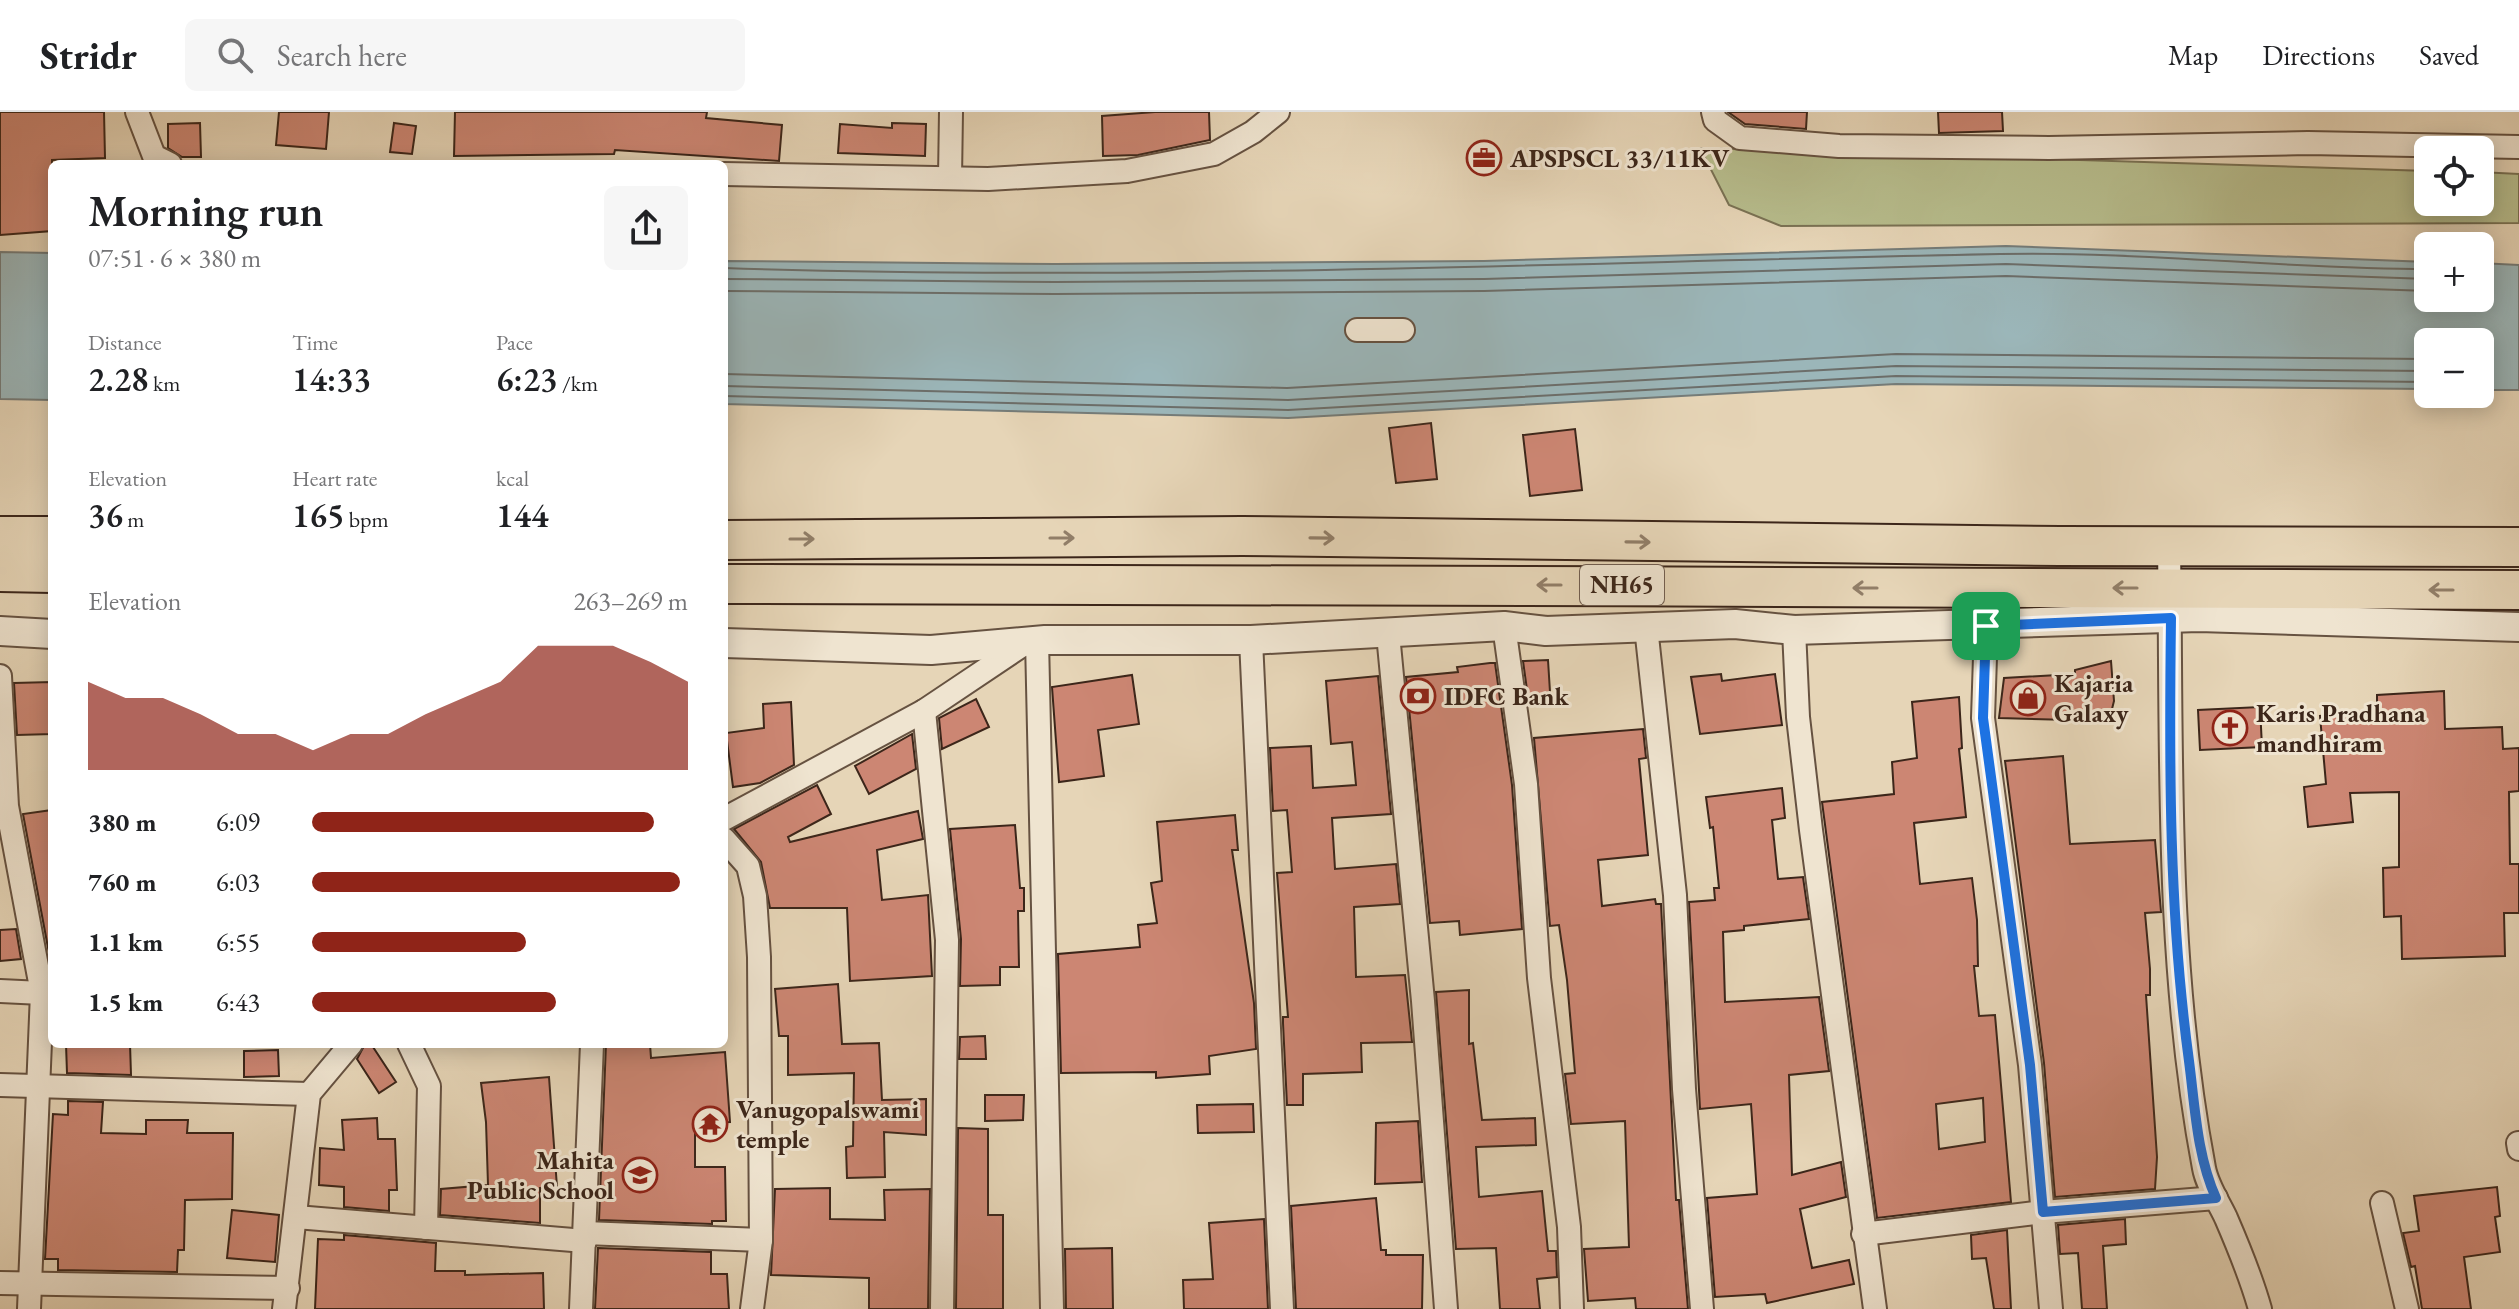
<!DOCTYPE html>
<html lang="en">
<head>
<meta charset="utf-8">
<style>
  body { margin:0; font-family:"EB Garamond",serif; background:#f6f6f6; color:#202124; height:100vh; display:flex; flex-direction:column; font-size:30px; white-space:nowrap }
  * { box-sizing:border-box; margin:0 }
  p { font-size:26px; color:#757577 }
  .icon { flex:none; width:44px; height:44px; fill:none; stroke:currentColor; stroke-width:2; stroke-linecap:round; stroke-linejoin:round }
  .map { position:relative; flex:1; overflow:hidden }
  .panel { position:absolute; left:48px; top:48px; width:680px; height:888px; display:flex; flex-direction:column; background:#fff; border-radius:12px; box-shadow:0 4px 20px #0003 }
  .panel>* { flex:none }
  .controls { position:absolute; left:2414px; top:24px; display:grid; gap:16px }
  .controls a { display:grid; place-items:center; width:80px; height:80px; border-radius:12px; background:#fff; box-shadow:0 4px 20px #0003; font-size:40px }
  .pin { position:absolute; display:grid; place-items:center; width:68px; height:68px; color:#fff; margin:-34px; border-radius:16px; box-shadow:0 4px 12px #0006 }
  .round { display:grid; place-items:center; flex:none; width:84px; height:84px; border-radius:12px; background:#f6f6f6 }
  .summary { display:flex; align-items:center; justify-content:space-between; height:136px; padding:0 40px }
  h1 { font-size:44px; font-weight:600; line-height:60px }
  .stats { display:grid; grid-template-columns:repeat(3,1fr); gap:12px; height:136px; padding:8px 40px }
  .stats div { display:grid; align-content:center }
  .stats b { font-size:34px; font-weight:600 }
  .stats small { font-size:22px; font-weight:400 }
  .stats p { font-size:22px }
  .chart { height:224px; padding:16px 40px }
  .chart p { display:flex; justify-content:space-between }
  .chart svg { width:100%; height:144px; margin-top:8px; fill:#8f2418; opacity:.7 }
  ul { padding:0 40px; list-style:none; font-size:26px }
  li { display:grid; grid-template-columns:128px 96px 1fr; align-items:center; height:60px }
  li i { height:20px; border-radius:10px; background:#8f2418 }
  header { display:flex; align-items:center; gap:48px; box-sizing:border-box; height:112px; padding:0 40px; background:#fff; border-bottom:2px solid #e0e0e0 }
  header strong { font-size:38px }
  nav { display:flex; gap:44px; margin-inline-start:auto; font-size:28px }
  .search { width:560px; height:72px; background:#f6f6f6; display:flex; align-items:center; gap:20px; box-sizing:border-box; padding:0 28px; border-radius:12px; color:#757577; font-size:30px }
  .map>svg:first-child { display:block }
  .green { fill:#b7bd8d; stroke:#7a7254; stroke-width:2 }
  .water { fill:#9bb6b9; stroke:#757c79; stroke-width:2 }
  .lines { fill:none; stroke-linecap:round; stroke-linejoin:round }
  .shore { stroke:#6c6e6a; stroke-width:2 }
  .building { fill:#cc8673; stroke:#3c261a; stroke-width:2; fill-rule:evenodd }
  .minor-casing { stroke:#665241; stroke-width:26 }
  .tertiary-casing { stroke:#665241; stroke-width:32 }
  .trunk-casing { stroke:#3c261a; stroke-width:42 }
  .minor { stroke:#efe4d0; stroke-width:22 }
  .tertiary { stroke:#efe4d0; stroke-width:28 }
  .trunk { stroke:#e6d5b7; stroke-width:38 }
  .oneway { stroke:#917e68 }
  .route-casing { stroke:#fff; stroke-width:16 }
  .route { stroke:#1a73e8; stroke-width:10 }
  .labels { text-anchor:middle; stroke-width:6; stroke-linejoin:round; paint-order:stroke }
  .shield { fill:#efe4d0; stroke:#725f51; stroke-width:2 }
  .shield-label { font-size:24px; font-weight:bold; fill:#3c261a }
  .poi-label { font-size:26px; font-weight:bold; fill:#3c261a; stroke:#efe4d0; text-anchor:start }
</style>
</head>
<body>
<header>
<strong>Stridr</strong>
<div class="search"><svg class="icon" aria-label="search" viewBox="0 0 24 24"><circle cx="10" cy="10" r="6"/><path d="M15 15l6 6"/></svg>Search here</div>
<nav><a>Map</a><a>Directions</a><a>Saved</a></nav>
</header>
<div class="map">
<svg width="2519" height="1197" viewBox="0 0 2519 1197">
  <rect width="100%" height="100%" fill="#e6d5b7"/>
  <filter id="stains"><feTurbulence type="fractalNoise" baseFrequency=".0025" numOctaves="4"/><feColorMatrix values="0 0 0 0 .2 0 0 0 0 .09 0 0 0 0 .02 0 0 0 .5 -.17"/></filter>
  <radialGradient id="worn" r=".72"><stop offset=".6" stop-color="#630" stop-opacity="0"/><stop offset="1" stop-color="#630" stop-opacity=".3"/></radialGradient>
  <path class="green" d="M1700,36L2428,59V90H2480V60L2519,62V111L1781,114L1729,93Z"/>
  <g class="water">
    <path d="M2006,134L2428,150V186H2480V151L2519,153V278H2480V230H2428V277L1896,272L1288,306L724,292V149L1055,152L1484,149Z"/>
    <path d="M0,140L52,141V288L0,287Z"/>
  </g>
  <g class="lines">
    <g class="shore">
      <path d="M724,156C1149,170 1575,150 2000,142C2143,139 2285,157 2428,157"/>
      <path d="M724,167L1055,170L1484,167L2006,152L2428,167"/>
      <path d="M724,179L1055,182L1484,179L2006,164L2428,179"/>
      <path d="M724,262L1287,276L1896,242L2428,247"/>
      <path d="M724,274L1288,288L1896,254L2428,259"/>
      <path d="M724,284L1288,298L1896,264L2428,270"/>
    </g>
  </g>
  <g class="building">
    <path d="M0,0H104L105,46L52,48V119L0,123Z"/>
    <path d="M279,0H329L326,37L276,33Z"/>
    <path d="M455,0H707L706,6L782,13L779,49L615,38L614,42L454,44Z"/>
    <path d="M1155,0H1209L1210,28L1138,43L1103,44L1102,4Z"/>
    <path d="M1728,0H1807L1806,17L1745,12Z"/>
    <path d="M1938,0H2002L2003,19L1939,21Z"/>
    <path d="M200,11L201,45H182L168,36V12Z"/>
    <path d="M394,11L416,14L412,42L390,40Z"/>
    <path d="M892,11L926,12L925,44L838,41L840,12L892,16Z"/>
    <path d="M1431,311L1437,367L1396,371L1389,316Z"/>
    <path d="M1575,317L1582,378L1530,384L1523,323Z"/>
    <path d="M1548,548L1550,580L1528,585L1523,549Z"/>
    <path d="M2111,549L2114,589L2109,609L1999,606L2004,566L2075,562V558Z"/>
    <path d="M1490,551H1495L1512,673L1522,817L1460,823L1459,809L1430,811L1406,565L1458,560L1457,555Z"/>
    <path d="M1721,562L1722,569L1775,562L1782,613L1700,622L1691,565Z"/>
    <path d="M1132,563L1139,612L1098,618L1104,664L1059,670L1052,575Z"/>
    <path d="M1378,564L1391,702L1332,706L1335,757L1396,752L1400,792L1354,795L1356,865L1405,863L1412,930L1361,931L1362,960L1303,962V993H1287L1283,911V905H1288L1277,761L1292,760L1287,698L1273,699L1270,636L1311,634L1313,676L1356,673L1352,630L1331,632L1326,569Z"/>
    <path d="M52,570V622L17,623L14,571Z"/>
    <path d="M2444,579L2445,617L2502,615L2503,637L2519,636V679L2509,680L2510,752H2519V801H2504L2505,844L2402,847L2401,804L2384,805L2383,756L2399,755V680L2350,681L2353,710L2308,715L2304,675L2326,672L2320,604L2377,598V583Z"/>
    <path d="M1959,585L1962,636L1959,637L1966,705L1914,711L1920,772L1972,766L1977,808L1978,854H1974L1979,904L1995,903L2011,1090L1877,1106L1822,690L1894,682L1892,650L1917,646L1912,590ZM1983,986L1985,1030L1939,1037L1936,992Z"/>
    <path d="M976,587L989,615L942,637L939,606Z"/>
    <path d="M791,590L794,653L760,671L733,675L726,621L764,616L763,592Z"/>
    <path d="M2260,595L2262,635L2200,638L2198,598Z"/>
    <path d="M1643,617L1646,646L1639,647L1648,743L1598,748L1602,794L1655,787L1656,792H1661L1676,1088H1679L1688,1197H1636L1635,1186L1588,1189L1584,1137L1629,1135L1625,1009L1571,1012L1565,962L1575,961L1567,868L1559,813L1550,814L1534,626Z"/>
    <path d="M912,622L916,657L869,682L855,654Z"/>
    <path d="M2063,644L2070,732L2155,728L2161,800L2145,801L2150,857V883H2146L2157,1045L2155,1077L2055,1085L2044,951L2005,649Z"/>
    <path d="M817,673L831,702L788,725L790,730L918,699L923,727L877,738L882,788L928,783L932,864L850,869L847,796H770L761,750L734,717Z"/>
    <path d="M1782,676L1785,706L1772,708L1778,767L1803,765L1809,807L1744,814V818L1723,820L1725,890L1819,885L1829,959L1789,963L1792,1063L1841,1050L1846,1085L1800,1097L1812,1156L1849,1148L1854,1172L1767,1191L1765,1182L1715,1185L1707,1086L1757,1082L1751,992L1700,997L1689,790L1715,788L1714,776H1719L1713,715L1710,716L1706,685Z"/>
    <path d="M52,698V857L23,702Z"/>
    <path d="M1235,703L1238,738H1232L1254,891L1256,937L1209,944L1210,962L1156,966V960L1061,961L1058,842L1140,835L1138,813L1157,811L1151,771L1162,769L1157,710Z"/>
    <path d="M1015,713L1020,776H1024V799H1018L1019,855H1000V873L960,874L961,827L950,717Z"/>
    <path d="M16,817L21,847L0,849V818Z"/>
    <path d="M838,872L842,932L879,931L882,988L926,987V1023L884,1020L885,1065L847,1066L846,1035L853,1034L854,961L788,963V924H779L775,877Z"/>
    <path d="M1469,878V932L1473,931L1482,1008L1535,1006L1536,1033L1476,1035L1479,1085L1542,1079L1548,1139H1556L1557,1165L1537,1167L1540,1197H1500L1496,1136L1456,1137L1436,880Z"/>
    <path d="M985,924L986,947H959L960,925Z"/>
    <path d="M66,932H130L131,963L67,961Z"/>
    <path d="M365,932H371L396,970L379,981L357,947Z"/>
    <path d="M606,932H650L651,946L725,940L730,1010L695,1012V1055H725L726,1109H712V1112L599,1108Z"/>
    <path d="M278,938L279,964L244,965V939Z"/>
    <path d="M549,965L557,1075L540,1076V1111L440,1103L441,1077L488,1073L486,1010L481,971Z"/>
    <path d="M985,983H1024L1023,1008L985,1009Z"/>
    <path d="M68,989L103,990L101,1021L146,1022V1008H188L187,1021H233L232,1087L185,1088L184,1138H178L177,1160L58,1158V1147H45L53,1002L68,1003Z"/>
    <path d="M1253,992L1254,1020L1198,1021L1197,993Z"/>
    <path d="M377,1006L378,1027H395L397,1078H389V1099L344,1095V1075L319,1073L320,1036L344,1038L342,1008Z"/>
    <path d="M1418,1009L1422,1070L1375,1072L1376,1011Z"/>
    <path d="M958,1016L988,1017V1103H1003V1197H956Z"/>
    <path d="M2497,1075L2500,1104L2495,1105L2500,1140L2464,1145L2471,1197H2422L2415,1154L2411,1155L2403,1121L2419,1119L2414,1084Z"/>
    <path d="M830,1076V1107L885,1108L884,1078L930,1077L928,1197H869V1166L771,1163L775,1077Z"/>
    <path d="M1376,1086L1381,1138H1386V1143H1423L1422,1197H1296L1291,1094Z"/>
    <path d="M232,1098L279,1103L275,1150L227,1146Z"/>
    <path d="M1264,1107L1268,1197H1184L1183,1168L1213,1167L1209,1111Z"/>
    <path d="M2125,1107L2126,1132L2103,1134L2107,1197H2082L2078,1141L2060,1142L2058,1113Z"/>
    <path d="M2007,1118L2011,1197H1994L1986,1146L1972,1147L1971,1123Z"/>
    <path d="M344,1123L436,1131L435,1159H465V1163L543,1161L544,1197H315L318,1127L344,1128Z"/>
    <path d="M598,1136L711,1140V1162H727L729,1197H595Z"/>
    <path d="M1112,1136L1113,1197H1066L1065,1137Z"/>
  </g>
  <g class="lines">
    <g class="minor-casing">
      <g id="minor">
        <path d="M137,0L154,44L170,52"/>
        <path d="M1713,0L1715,8L1740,26L1839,34L2049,36L2308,31L2519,35"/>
        <path d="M724,62L988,67L1127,59L1214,42L1253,20L1278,0"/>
        <path d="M950,66L951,0"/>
        <path d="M1357,218H1403"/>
        <path d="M2169,434C2172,642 2165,850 2204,1056C2207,1073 2219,1091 2226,1106C2239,1136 2251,1165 2260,1197"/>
        <path d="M1504,514L1526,672L1539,866L1569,1115L1572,1197"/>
        <path d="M1986,514L1983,606L2030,953L2051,1197"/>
        <path d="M1646,515L1675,783L1684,977L1702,1197"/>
        <path d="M1794,518L1798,605L1811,718L1875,1197"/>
        <path d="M1388,522L1423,889L1446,1197"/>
        <path d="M1037,528L1052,1197"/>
        <path d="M1251,528L1282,1197"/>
        <path d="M0,564L7,694L42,881L29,1197"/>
        <path d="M924,599L947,828L942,1197"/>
        <path d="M724,707L924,599L1027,530"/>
        <path d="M724,727L748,754L755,784L759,845L761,1128L752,1197"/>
        <path d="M0,879L42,881"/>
        <path d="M409,932L429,974L426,1116"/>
        <path d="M0,973L309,982"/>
        <path d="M2518,1031L2519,1037"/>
        <path d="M2382,1091L2407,1197"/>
        <path d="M296,1105L585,1129"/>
        <path d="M585,1121L761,1128"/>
        <path d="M1863,1122L2043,1100L2216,1086"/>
        <path d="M0,1171L288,1176"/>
        <path d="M284,1197L309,982L351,932"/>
        <path d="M581,1197L592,932"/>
      </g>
    </g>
    <g class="tertiary-casing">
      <g id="tertiary">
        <path d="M0,519L52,522"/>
        <path d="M724,531L931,538L1045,528H1251L1504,514L1546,519L1735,512L1794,518L2199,505L2519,515"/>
      </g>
    </g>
    <g class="trunk-casing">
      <g id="trunk">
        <path d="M0,424H52"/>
        <path d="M724,428L1242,424L2060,434L2519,435"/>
        <path d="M0,460L52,461"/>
        <path d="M724,472C1322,473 1921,475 2519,478"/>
      </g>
    </g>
    <use href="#minor" class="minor"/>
    <use href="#tertiary" class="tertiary"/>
    <use href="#trunk" class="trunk"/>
  </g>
  <defs><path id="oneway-shaft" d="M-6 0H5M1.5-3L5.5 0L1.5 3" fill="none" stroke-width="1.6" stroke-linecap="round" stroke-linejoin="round" transform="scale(2)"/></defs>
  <g class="oneway">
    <use href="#oneway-shaft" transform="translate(1062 426)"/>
    <use href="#oneway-shaft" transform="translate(1322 426) rotate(1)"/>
    <use href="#oneway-shaft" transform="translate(802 427)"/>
    <use href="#oneway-shaft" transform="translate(1638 430) rotate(1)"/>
    <use href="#oneway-shaft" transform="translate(1549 473) rotate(-180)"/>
    <use href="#oneway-shaft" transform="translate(1865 476) rotate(180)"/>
    <use href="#oneway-shaft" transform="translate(2125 476) rotate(-180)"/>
    <use href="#oneway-shaft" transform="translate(2441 478) rotate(-180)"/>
  </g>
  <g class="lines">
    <g class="route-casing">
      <path id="route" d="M2171,506C2169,655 2169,802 2189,949C2195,995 2197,1044 2216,1086L2043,1100L2030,953L1983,606L1986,514Z"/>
    </g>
    <use href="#route" class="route"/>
  </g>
  <defs>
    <g id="office-ring" transform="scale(1.8)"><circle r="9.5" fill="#efe4d0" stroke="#8f2418" stroke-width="1.5"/><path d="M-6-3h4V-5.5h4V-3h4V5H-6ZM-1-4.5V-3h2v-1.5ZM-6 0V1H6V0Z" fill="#8f2418"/></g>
    <g id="bank-ring" transform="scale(1.8)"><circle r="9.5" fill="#efe4d0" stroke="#8f2418" stroke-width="1.5"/><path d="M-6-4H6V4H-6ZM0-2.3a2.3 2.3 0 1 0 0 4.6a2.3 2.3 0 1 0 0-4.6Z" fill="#8f2418"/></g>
    <g id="shop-ring" transform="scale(1.8)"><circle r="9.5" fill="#efe4d0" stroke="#8f2418" stroke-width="1.5"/><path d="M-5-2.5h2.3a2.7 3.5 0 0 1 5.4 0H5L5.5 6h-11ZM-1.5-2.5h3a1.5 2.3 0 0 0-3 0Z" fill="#8f2418"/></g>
    <g id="church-ring" transform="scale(1.8)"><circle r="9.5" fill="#efe4d0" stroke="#8f2418" stroke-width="1.5"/><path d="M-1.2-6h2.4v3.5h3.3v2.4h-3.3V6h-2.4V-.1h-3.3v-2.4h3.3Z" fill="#8f2418"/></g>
    <g id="temple-ring" transform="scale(1.8)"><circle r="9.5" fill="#efe4d0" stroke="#8f2418" stroke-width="1.5"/><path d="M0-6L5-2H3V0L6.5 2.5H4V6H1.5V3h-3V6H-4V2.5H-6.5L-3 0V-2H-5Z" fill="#8f2418"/></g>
    <g id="school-ring" transform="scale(1.8)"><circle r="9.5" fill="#efe4d0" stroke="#8f2418" stroke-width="1.5"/><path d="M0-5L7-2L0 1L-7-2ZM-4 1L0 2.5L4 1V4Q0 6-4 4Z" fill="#8f2418"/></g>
  </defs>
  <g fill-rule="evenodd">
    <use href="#office-ring" x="1484" y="46"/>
    <use href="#bank-ring" x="1418" y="584"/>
    <use href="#shop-ring" x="2028" y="586"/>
    <use href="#church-ring" x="2230" y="616"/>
    <use href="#temple-ring" x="710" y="1012"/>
    <use href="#school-ring" x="640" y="1063"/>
  </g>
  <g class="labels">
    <rect class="shield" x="1580" y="453" width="84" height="40" rx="6"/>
    <g class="shield-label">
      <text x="1622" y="481">NH65</text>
    </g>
    <g class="poi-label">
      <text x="1510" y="55">APSPSCL 33/11KV</text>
      <text x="2054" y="580">Kajaria<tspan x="2054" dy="30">Galaxy</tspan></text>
      <text x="1444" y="593">IDFC Bank</text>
      <text x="2256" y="610">Karis Pradhana<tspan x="2256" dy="30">mandhiram</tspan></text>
      <text x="736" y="1006">Vanugopalswami<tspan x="736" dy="30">temple</tspan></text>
      <text x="614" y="1057" text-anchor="end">Mahita<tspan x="614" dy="30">Public School</tspan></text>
    </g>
  </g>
  <rect width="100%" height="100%" filter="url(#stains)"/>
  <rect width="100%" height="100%" fill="url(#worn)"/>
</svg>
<div class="controls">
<a><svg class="icon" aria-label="locate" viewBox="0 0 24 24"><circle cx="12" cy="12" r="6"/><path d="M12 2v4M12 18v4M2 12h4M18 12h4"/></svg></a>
<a>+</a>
<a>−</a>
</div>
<div class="pin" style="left:1986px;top:514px;background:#1e9e55"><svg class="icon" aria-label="arrive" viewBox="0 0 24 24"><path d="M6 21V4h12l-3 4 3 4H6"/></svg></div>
<section class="panel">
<div class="summary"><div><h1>Morning run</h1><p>07:51 · 6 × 380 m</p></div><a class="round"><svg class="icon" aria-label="share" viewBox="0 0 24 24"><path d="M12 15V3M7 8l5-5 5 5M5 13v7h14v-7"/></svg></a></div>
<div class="stats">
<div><p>Distance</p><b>2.28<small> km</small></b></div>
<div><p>Time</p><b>14:33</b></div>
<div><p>Pace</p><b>6:23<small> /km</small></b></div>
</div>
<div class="stats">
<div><p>Elevation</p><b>36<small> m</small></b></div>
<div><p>Heart rate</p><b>165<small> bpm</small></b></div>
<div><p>kcal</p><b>144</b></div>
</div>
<div class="chart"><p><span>Elevation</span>263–269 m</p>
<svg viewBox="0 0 160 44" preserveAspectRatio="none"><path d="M0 44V17L10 22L20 22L30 27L40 33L50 33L60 38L70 33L80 33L90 27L100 22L110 17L120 6L130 6L140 6L150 11L160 17V44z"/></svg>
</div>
<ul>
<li><b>380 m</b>6:09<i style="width:91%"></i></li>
<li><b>760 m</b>6:03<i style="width:98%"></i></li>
<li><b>1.1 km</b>6:55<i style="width:57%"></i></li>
<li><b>1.5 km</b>6:43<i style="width:65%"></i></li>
</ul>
</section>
</div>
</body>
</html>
